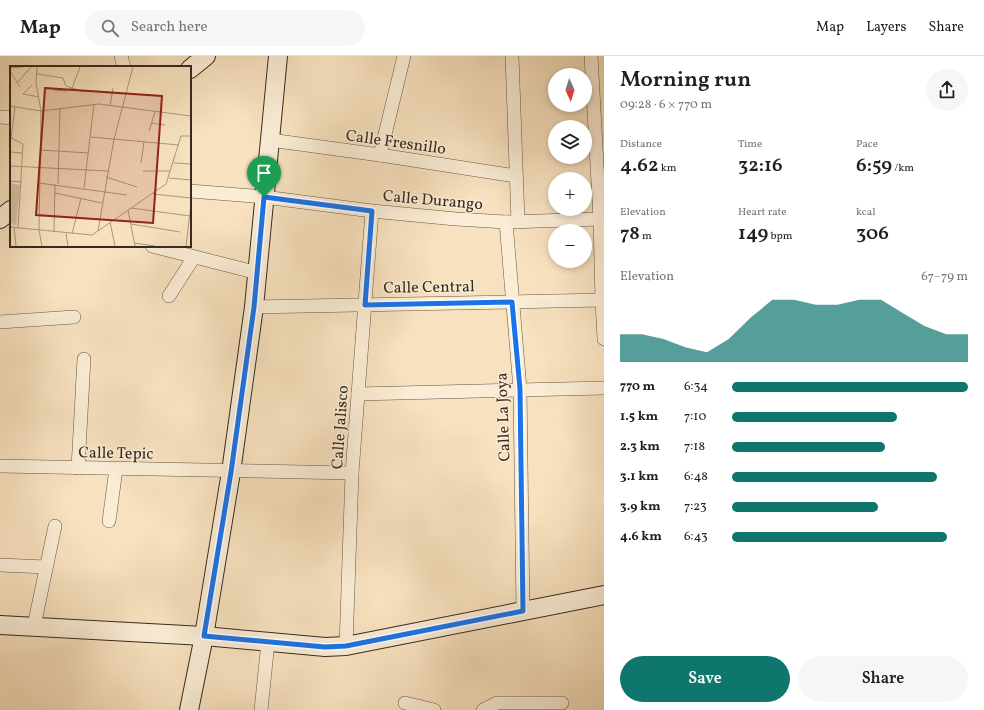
<!DOCTYPE html>
<html lang="en">
<head>
<meta charset="utf-8">
<style>
  body { margin:0; font-family:Vollkorn,serif; background:#f6f6f6; color:#202124; height:100vh; display:flex; flex-direction:column; font-size:15px; white-space:nowrap }
  * { box-sizing:border-box; margin:0 }
  p { font-size:13px; color:#757577 }
  .icon { flex:none; width:22px; height:22px; fill:none; stroke:currentColor; stroke-width:2; stroke-linecap:round; stroke-linejoin:round }
  .map { position:relative; flex:1; overflow:hidden }
  .panel { display:flex; flex-direction:column; background:#fff; width:380px }
  .panel>* { flex:none }
  .needle { width:26px; rotate:176deg }
  .tools { position:absolute; left:548px; top:12px; display:grid; gap:8px }
  .tools a { display:grid; place-items:center; width:44px; height:44px; border-radius:50%; background:#fff; box-shadow:0 2px 6px #0003; font-size:20px }
  .pin { position:absolute; display:grid; place-items:center; width:34px; height:34px; color:#fff; margin:-41px -17px; border-radius:50% 50% 50% 0; rotate:-45deg; box-shadow:0 0 4px #0007 }
  .pin .icon { rotate:45deg }
  .round { display:grid; place-items:center; flex:none; width:42px; height:42px; border-radius:21px; background:#f6f6f6 }
  .headline { display:flex; align-items:center; justify-content:space-between; height:68px; padding:0 16px }
  h1 { font-size:22px; font-weight:600; line-height:30px }
  .figures { display:grid; grid-template-columns:repeat(3,1fr); gap:6px; height:68px; padding:4px 16px }
  .figures div { display:grid; align-content:center }
  .figures b { font-size:20px; font-weight:600 }
  .figures small { font-size:11px; font-weight:400 }
  .figures p { font-size:11px }
  .chart { height:112px; padding:8px 16px }
  .chart p { display:flex; justify-content:space-between }
  .chart svg { width:100%; height:72px; margin-top:4px; fill:#0f766e; opacity:.7 }
  .primary-button { display:flex; gap:8px; margin-top:auto; padding:8px 16px }
  .primary-button a { flex:1; height:46px; border-radius:24px; background:#0f766e; color:#fff; font-size:16px; font-weight:600; line-height:46px; text-align:center }
  .primary-button a+a { background:#f6f6f6; color:#202124 }
  ul { padding:0 16px; list-style:none; font-size:13px }
  li { display:grid; grid-template-columns:64px 48px 1fr; align-items:center; height:30px }
  li i { height:10px; border-radius:5px; background:#0f766e }
  header { display:flex; align-items:center; gap:24px; box-sizing:border-box; height:56px; padding:0 20px; background:#fff; border-bottom:1px solid #e0e0e0 }
  header strong { font-size:19px }
  nav { display:flex; gap:22px; margin-inline-start:auto; font-size:14px }
  .search { width:280px; height:36px; background:#f6f6f6; display:flex; align-items:center; gap:10px; box-sizing:border-box; padding:0 14px; border-radius:22px; color:#757577; font-size:15px }
  main { display:flex; flex:1; min-height:0 }
  .map>svg:first-child { display:block }
  .lines { fill:none; stroke-linecap:round; stroke-linejoin:round }
  .street-casing { stroke:#665846; stroke-width:14 }
  .secondary-casing { stroke:#362a1e; stroke-width:20 }
  .street { stroke:#faecd5; stroke-width:13 }
  .secondary { stroke:#faecd5; stroke-width:18 }
  .route-casing { stroke:#fff; stroke-width:8 }
  .route { stroke:#1a73e8; stroke-width:5 }
  .labels { text-anchor:middle; stroke-width:3; stroke-linejoin:round; paint-order:stroke }
  .street-label { font-size:16px; fill:#362a1e; stroke:#faecd5 }
  .inset-road { fill:none; stroke:#aa987e; stroke-width:1 }
  .view { fill:#8f2418; fill-opacity:0.15; stroke:#8f2418; stroke-width:2 }
  .inset-edge { fill:none; stroke:#362a1e; stroke-width:2 }
</style>
</head>
<body>
<header>
<strong>Map</strong>
<div class="search"><svg class="icon" aria-label="search" viewBox="0 0 24 24"><circle cx="10" cy="10" r="6"/><path d="M15 15l6 6"/></svg>Search here</div>
<nav><a>Map</a><a>Layers</a><a>Share</a></nav>
</header>
<main>
<div class="map">
<svg width="604" height="654" viewBox="0 0 604 654">
  <rect width="100%" height="100%" fill="#f7e1be"/>
  <filter id="stains"><feTurbulence type="fractalNoise" baseFrequency=".005" numOctaves="4"/><feColorMatrix values="0 0 0 0 .2 0 0 0 0 .09 0 0 0 0 .02 0 0 0 .5 -.17"/></filter>
  <radialGradient id="worn" r=".72"><stop offset=".6" stop-color="#630" stop-opacity="0"/><stop offset="1" stop-color="#630" stop-opacity=".3"/></radialGradient>
  <g class="lines">
    <g class="street-casing">
      <g id="street">
        <path d="M121,0L124,11"/>
        <path d="M512,0L518,166"/>
        <path d="M591,0L600,163L602,244L604,283"/>
        <path d="M0,61L11,62"/>
        <path d="M270,84L380,99L516,120"/>
        <path d="M380,99L404,0"/>
        <path d="M190,135L264,141L372,155L456,163L506,166L600,163"/>
        <path d="M506,166L520,333L523,555"/>
        <path d="M152,190L258,217"/>
        <path d="M169,240L194,201"/>
        <path d="M254,251L604,244"/>
        <path d="M0,266L74,261"/>
        <path d="M358,338L604,332"/>
        <path d="M0,410L352,417"/>
        <path d="M78,412L84,303"/>
        <path d="M109,465L116,413"/>
        <path d="M0,509L46,511"/>
        <path d="M34,570L55,470"/>
        <path d="M346,590L352,417L372,155"/>
        <path d="M405,647L434,654"/>
        <path d="M261,654L268,586"/>
        <path d="M483,654L497,647H562"/>
      </g>
    </g>
    <g class="secondary-casing">
      <g id="secondary">
        <path d="M190,13L206,0"/>
        <path d="M0,163L11,154"/>
        <path d="M0,569L204,580L325,591L346,590L604,539"/>
        <path d="M189,654L204,580L231,416L254,251L278,0"/>
      </g>
    </g>
    <use href="#street" class="street"/>
    <use href="#secondary" class="secondary"/>
  </g>
  <g class="lines">
    <g class="route-casing">
      <path id="route" d="M264,141L372,155L365,249L512,246L520,333L523,555L346,590L325,591L204,580L231,416L254,251Z"/>
    </g>
    <use href="#route" class="route"/>
  </g>
  <g class="labels">
    <g class="street-label">
      <text transform="translate(396 85) rotate(8)" y="6">Calle Fresnillo</text>
      <text transform="translate(433 143) rotate(5)" y="6">Calle Durango</text>
      <text transform="translate(429 230) rotate(-1)" y="6">Calle Central</text>
      <text transform="translate(502 361) rotate(-92)" y="6">Calle La Joya</text>
      <text transform="translate(339 371) rotate(-86)" y="6">Calle Jalisco</text>
      <text transform="translate(116 396) rotate(1)" y="6">Calle Tepic</text>
    </g>
  </g>
  <g transform="translate(10 10)">
    <rect width="181" height="181" fill="#f7e1be"/>
    <path d="M0,117L10,119L6,159L0,158Z" fill="#d6c2a3"/>
    <path class="inset-road" d="M27,1L26,17L31,45L29,164L32,180M0,2L13,1M0,5L10,21M27,8L53,12L56,20L74,26M7,17L21,1M22,19L13,28L29,31M43,24L56,25L62,22L70,1M0,40L31,45L89,38L181,50M100,40L103,22M5,41L1,72L13,78L8,162M141,57L155,59M139,65L145,46M81,71L169,79M30,84L79,87M0,86L12,87M131,97L134,76M164,97L181,98M0,100L98,105M133,105H161M96,111L127,121M159,112L181,114M0,115L12,116M29,117L117,129M48,118L50,42M74,122L84,38M45,127L92,137M143,128L181,132M121,142L180,150M118,144L125,180M100,156L105,180M121,158L170,166M0,161L82,169L156,118L171,70H181M4,161L6,180M88,165L104,73L123,1M44,166L45,118M56,167L58,180M62,168L71,132M124,177L145,180M176,180L181,138"/>
    <path class="view" d="M35,22L152,30L143,157L26,149Z"/>
    <rect width="181" height="181" class="inset-edge"/>
  </g>
  <rect width="100%" height="100%" filter="url(#stains)"/>
  <rect width="100%" height="100%" fill="url(#worn)"/>
</svg>
<div class="tools">
<a><svg class="needle" viewBox="-14 -14 28 28"><path d="M0-13l5 13h-10z" fill="#e53935"/><path d="M0 13l5-13h-10z" fill="#757577"/></svg></a>
<a><svg class="icon" aria-label="layers" viewBox="0 0 24 24"><path d="M12 4l9 5-9 5-9-5zM3 14l9 5 9-5"/></svg></a>
<a>+</a>
<a>−</a>
</div>
<div class="pin" style="left:264px;top:141px;background:#1e9e55"><svg class="icon" aria-label="arrive" viewBox="0 0 24 24"><path d="M6 21V4h12l-3 4 3 4H6"/></svg></div>
</div>
<section class="panel">
<div class="headline"><div><h1>Morning run</h1><p>09:28 · 6 × 770 m</p></div><a class="round"><svg class="icon" aria-label="share" viewBox="0 0 24 24"><path d="M12 15V3M7 8l5-5 5 5M5 13v7h14v-7"/></svg></a></div>
<div class="figures">
<div><p>Distance</p><b>4.62<small> km</small></b></div>
<div><p>Time</p><b>32:16</b></div>
<div><p>Pace</p><b>6:59<small> /km</small></b></div>
</div>
<div class="figures">
<div><p>Elevation</p><b>78<small> m</small></b></div>
<div><p>Heart rate</p><b>149<small> bpm</small></b></div>
<div><p>kcal</p><b>306</b></div>
</div>
<div class="chart"><p><span>Elevation</span>67–79 m</p>
<svg viewBox="0 0 160 44" preserveAspectRatio="none"><path d="M0 44V27L10 27L20 30L30 35L40 38L50 30L60 17L70 6L80 6L90 9L100 9L110 6L120 6L130 14L140 22L150 27L160 27V44z"/></svg>
</div>
<ul>
<li><b>770 m</b>6:34<i style="width:100%"></i></li>
<li><b>1.5 km</b>7:10<i style="width:70%"></i></li>
<li><b>2.3 km</b>7:18<i style="width:65%"></i></li>
<li><b>3.1 km</b>6:48<i style="width:87%"></i></li>
<li><b>3.9 km</b>7:23<i style="width:62%"></i></li>
<li><b>4.6 km</b>6:43<i style="width:91%"></i></li>
</ul>
<div class="primary-button"><a>Save</a><a>Share</a></div>
</section>
</main>
</body>
</html>
